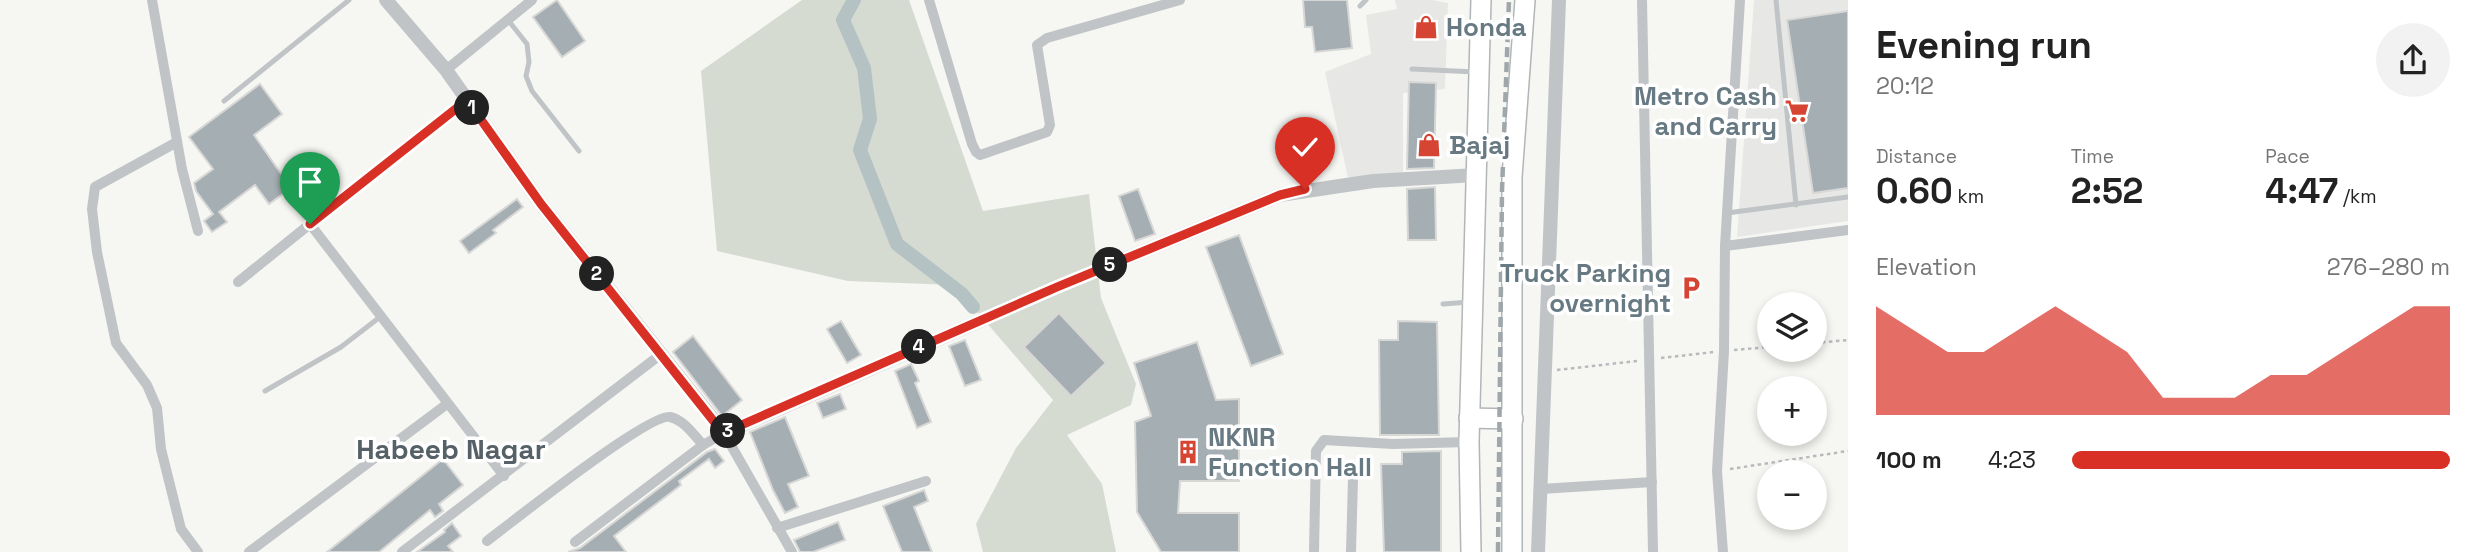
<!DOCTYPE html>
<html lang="en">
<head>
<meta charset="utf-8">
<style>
  body { margin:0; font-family:"Space Grotesk",sans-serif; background:#f2f2f2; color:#222; height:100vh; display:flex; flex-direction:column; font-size:26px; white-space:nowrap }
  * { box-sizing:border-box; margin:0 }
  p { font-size:23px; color:#767676 }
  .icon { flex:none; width:38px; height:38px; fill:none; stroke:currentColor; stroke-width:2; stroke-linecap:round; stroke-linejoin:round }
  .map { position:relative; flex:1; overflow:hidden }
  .panel { display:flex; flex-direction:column; background:#fff; width:630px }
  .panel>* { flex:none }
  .fabs { position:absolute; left:1757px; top:292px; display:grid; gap:14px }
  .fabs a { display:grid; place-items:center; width:70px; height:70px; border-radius:50%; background:#fff; box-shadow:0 4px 10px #0003; font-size:35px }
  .pin { position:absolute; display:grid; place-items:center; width:60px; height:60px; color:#fff; margin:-72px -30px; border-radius:50% 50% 50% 0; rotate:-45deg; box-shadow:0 0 7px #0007 }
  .pin .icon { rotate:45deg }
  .km { position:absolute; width:35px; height:35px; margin:-18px; border-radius:50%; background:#222; color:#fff; font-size:19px; line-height:35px; text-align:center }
  .round { display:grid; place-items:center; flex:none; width:74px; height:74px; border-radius:37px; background:#f2f2f2 }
  .headline { display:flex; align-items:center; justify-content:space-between; height:119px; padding:0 28px }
  h1 { font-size:38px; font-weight:700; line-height:52px }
  .figures { display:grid; grid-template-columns:repeat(3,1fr); gap:10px; height:119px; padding:7px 28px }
  .figures div { display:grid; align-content:center }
  .figures b { font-size:35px; font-weight:700 }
  .figures small { font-size:19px; font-weight:400 }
  .figures p { font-size:19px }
  .chart { height:196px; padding:14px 28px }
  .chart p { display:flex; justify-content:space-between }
  .chart svg { width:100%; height:126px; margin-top:7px; fill:#d93025; opacity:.7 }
  ul { padding:0 28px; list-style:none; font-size:23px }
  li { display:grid; grid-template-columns:112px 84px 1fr; align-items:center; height:52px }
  li i { height:18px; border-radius:9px; background:#d93025 }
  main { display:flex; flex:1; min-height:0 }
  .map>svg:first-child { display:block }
  .built { fill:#e7e7e6 }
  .green { fill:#d6dbd2 }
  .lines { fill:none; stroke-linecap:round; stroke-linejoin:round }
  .canal { stroke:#b4c2c4; stroke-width:14 }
  .building { fill:#a5aeb2; stroke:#d7d7d6; stroke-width:2 }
  .trunk-casing { stroke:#b1b6b8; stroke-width:22 }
  .path { stroke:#b8bbbd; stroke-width:2.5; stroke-dasharray:3.5 3.5; stroke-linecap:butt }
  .service { stroke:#c0c4c7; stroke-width:5 }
  .minor { stroke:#c0c4c7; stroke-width:10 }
  .tertiary { stroke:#c0c4c7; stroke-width:14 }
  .trunk { stroke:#fff; stroke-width:19 }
  .rail { stroke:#9fa7ab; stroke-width:4.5; stroke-dasharray:10 5; stroke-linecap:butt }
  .route-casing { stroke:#fff; stroke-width:14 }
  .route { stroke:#d93025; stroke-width:9 }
  .labels { text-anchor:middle; stroke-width:7; stroke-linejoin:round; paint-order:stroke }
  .poi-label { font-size:26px; font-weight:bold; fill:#677982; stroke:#fff; text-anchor:start }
  .neighbourhood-label { font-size:28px; font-weight:bold; fill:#556167; stroke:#fff }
</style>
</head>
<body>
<main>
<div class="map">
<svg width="1848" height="552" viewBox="0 0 1848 552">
  <rect width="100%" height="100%" fill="#f6f6f3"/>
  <g class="built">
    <path d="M1395,0H1432L1448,3L1445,89L1403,93V173L1348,178L1325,72L1371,54L1366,15L1397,9Z"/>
    <path d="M1754,0H1848V221L1737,237Z"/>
  </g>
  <path class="green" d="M802,0H909L983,211L1089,194L1101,298L1136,384L1131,405L1067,435L1102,484L1116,552H983L976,524L1016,448L1053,400L954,285L848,281L717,251L701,71Z"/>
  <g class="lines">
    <path class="canal" d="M854,0L843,20L864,68L870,119L860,150L897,244L962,294L973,307"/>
  </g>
  <g class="building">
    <path d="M557,0L585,41L562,57L533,17Z"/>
    <path d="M1303,0H1347L1352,48L1315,52L1312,27H1305Z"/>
    <path d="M1848,11V188L1813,193L1787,20Z"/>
    <path d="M1409,82L1436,83L1434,168L1407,169Z"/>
    <path d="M260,84L282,114L254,135L291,188L269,204L255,185L219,212L227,222L212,232L204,221L213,214L196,191L194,183L213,169L189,137Z"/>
    <path d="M1435,187L1436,240H1408L1407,189Z"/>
    <path d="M1138,189L1155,234L1135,241L1119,196Z"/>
    <path d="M517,199L523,207L493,230L496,233L469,253L460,241Z"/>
    <path d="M1239,235L1283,354L1251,366L1206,247Z"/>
    <path d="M1059,313L1106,363L1071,396L1024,347Z"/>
    <path d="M841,321L861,355L847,363L827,329Z"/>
    <path d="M1398,321L1437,322L1439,435H1380L1379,340H1398Z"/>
    <path d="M693,336L742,400L722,416L673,352Z"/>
    <path d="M965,340L981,380L965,386L949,346Z"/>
    <path d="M1197,342L1216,400L1239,399V481H1180L1178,513H1239V552H1161L1137,512L1135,422L1151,416L1134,363Z"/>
    <path d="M911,364L919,381L915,383L931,422L917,428L895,371Z"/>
    <path d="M840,394L846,409L823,418L817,403Z"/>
    <path d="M785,417L809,476L788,484L798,507L785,513L773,490L750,432Z"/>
    <path d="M715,449L724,461L715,468L709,459L679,481L681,485L614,536L626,552H568L580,548L707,452Z"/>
    <path d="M1441,451V552H1384L1381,464H1402V452Z"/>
    <path d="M443,459L463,485L439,504L443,511L435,517L430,510L379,552H327Z"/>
    <path d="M924,490L928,501L914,507L932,552H902L883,506Z"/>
    <path d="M838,522L845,540L813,552H800L794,540Z"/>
    <path d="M452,523L461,536L448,546L453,552H417L445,532L444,530Z"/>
  </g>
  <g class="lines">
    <g class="trunk-casing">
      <g id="trunk">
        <path d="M1469,418L1513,419"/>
        <path d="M1471,552L1469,442L1481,0"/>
        <path d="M1512,552V177L1525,0"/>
      </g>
    </g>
    <g class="path">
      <path d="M1815,343L1848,340"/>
      <path d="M1734,350L1769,347"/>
      <path d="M1661,358L1714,352"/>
      <path d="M1557,370L1637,361"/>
      <path d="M1730,469L1848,451"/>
    </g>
    <g class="service">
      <path d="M1776,0L1796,205"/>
      <path d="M1360,6L1366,0"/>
      <path d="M508,20L527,44L529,62L526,76L532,91L579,151"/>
      <path d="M1412,69L1476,72"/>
      <path d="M224,101L349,0"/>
      <path d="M1727,213L1848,197"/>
      <path d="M1443,304L1470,302"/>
      <path d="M265,391L341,347L380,317"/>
    </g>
    <g class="minor">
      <path d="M152,0L182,169L198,231"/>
      <path d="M929,0L972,144L976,152L980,155L1047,132L1050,125L1037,45L1047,38L1180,0"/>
      <path d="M1642,0L1653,552"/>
      <path d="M446,70L532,0"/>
      <path d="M467,100L310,224L504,476"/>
      <path d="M177,142L95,187L92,209L97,252L116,343L147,385L157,408L161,449L181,529L198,552"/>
      <path d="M1725,246L1740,0"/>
      <path d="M238,282L310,224"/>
      <path d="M1541,489L1652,482"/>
      <path d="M777,528L926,481"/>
      <path d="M487,541C512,522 649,413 670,417C684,420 694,435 703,445"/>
      <path d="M575,542L703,445L724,433L792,552"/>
      <path d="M249,552L447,404"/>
      <path d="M402,552L660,355"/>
      <path d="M1314,552L1316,451L1324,440L1393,444L1469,442"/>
      <path d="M1351,552L1353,479"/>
      <path d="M1723,552L1717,471L1724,351L1725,246L1848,230"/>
    </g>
    <g class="tertiary">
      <path d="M386,0L446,70L541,204L724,433L1057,287L1280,195L1373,181L1477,175"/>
      <path d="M1538,552L1559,0"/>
    </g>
    <use href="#trunk" class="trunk"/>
    <path class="rail" d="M1498,552L1502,191L1509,0"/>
  </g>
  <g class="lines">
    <g class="route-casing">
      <path id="route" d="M310,224L467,100L541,204L723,433L1057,287L1280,195L1305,189"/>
    </g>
    <use href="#route" class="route"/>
  </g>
  <defs>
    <g id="shop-bare" transform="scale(1.89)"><path d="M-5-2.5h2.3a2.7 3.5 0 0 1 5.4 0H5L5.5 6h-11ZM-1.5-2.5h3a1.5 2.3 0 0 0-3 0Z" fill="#d64533" stroke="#fff" stroke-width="2.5" paint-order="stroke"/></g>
    <g id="supermarket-bare" transform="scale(1.89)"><path d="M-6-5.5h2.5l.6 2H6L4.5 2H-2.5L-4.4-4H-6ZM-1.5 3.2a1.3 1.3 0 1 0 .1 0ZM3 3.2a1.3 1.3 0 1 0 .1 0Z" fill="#d64533" stroke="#fff" stroke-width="2.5" paint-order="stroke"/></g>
    <g id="parking-bare" transform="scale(1.89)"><path d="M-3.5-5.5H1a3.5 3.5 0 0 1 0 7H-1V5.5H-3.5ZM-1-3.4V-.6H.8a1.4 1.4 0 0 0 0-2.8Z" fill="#d64533" stroke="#fff" stroke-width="2.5" paint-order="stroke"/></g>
    <g id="building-bare" transform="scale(1.89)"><path d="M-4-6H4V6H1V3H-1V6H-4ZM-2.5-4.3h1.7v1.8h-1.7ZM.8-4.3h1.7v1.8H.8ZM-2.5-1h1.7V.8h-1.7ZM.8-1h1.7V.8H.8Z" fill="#d64533" stroke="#fff" stroke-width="2.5" paint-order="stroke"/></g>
  </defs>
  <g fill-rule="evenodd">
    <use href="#shop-bare" x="1426" y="27"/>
    <use href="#supermarket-bare" x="1797" y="111"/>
    <use href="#shop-bare" x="1429" y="145"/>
    <use href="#parking-bare" x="1691" y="288"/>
    <use href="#building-bare" x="1188" y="452"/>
  </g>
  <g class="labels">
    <g class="poi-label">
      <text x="1446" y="36">Honda</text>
      <text x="1777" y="105" text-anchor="end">Metro Cash<tspan x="1777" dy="30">and Carry</tspan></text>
      <text x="1449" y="154">Bajaj</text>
      <text x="1671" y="282" text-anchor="end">Truck Parking<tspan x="1671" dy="30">overnight</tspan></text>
      <text x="1208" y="446">NKNR<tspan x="1208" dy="30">Function Hall</tspan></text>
    </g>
    <g class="neighbourhood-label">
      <text x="451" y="459">Habeeb Nagar</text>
    </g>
  </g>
</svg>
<div class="fabs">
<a><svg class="icon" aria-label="layers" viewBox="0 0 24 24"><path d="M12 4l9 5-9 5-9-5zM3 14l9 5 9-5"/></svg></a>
<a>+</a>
<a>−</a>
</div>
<div class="pin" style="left:310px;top:224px;background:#1e9e55"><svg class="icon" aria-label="arrive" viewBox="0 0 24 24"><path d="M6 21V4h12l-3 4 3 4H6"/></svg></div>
<div class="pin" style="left:1305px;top:189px;background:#d93025"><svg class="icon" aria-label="check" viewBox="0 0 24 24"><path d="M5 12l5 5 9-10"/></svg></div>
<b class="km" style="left:472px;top:108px">1</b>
<b class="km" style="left:597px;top:274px">2</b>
<b class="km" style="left:728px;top:431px">3</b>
<b class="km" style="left:919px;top:347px">4</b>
<b class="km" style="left:1110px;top:265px">5</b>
</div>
<section class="panel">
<div class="headline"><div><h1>Evening run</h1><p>20:12</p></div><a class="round"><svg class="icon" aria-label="share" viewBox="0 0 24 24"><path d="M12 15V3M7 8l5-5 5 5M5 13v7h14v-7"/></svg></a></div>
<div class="figures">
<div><p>Distance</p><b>0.60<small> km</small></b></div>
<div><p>Time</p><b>2:52</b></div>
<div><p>Pace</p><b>4:47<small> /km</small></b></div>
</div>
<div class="chart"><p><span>Elevation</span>276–280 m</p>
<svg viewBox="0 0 160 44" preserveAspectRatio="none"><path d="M0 44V6L10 14L20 22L30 22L40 14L50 6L60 14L70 22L80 38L90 38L100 38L110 30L120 30L130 22L140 14L150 6L160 6V44z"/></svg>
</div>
<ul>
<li><b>100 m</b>4:23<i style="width:100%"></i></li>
</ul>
</section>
</main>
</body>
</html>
